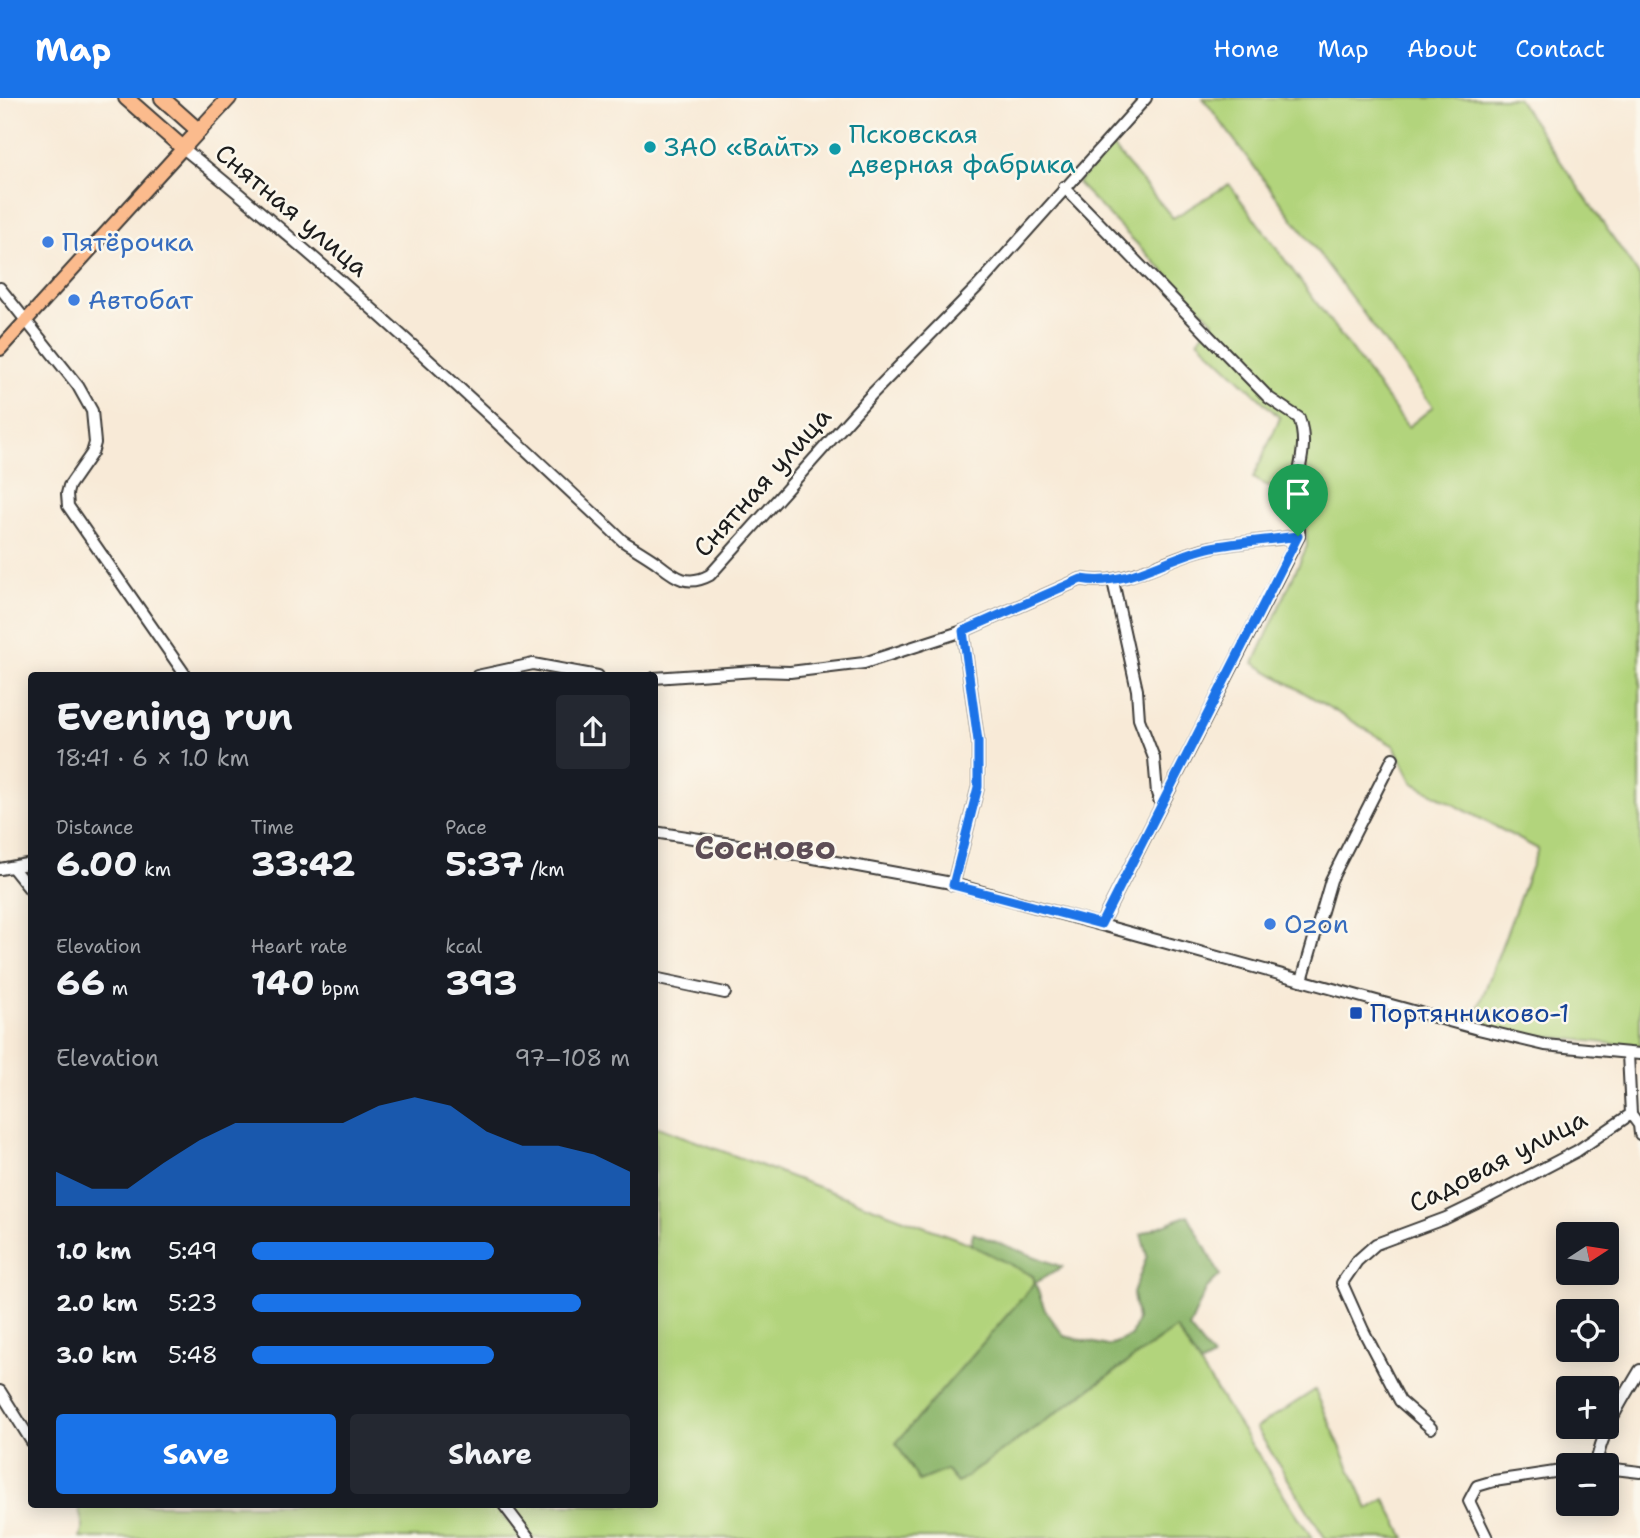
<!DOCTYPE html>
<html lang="en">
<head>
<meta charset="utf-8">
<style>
  body { margin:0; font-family:"Shantell Sans",sans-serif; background:#242831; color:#f1f3f6; height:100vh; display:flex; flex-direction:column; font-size:26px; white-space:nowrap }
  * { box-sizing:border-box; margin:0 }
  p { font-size:23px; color:#9ea1a6 }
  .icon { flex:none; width:38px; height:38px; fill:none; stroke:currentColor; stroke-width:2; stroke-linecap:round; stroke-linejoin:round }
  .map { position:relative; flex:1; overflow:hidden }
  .side { position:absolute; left:28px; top:574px; width:630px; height:836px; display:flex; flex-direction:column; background:#171b24; border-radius:7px; box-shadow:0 4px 18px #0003 }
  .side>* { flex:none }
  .needle { width:46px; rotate:78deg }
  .controls { position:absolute; left:1556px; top:1124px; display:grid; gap:14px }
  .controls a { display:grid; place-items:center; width:63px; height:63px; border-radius:7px; background:#171b24; box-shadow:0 4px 18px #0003; font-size:35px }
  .pin { position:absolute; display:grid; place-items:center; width:60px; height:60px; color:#fff; margin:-72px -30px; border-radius:50% 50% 50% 0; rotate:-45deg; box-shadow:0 0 7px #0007 }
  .pin .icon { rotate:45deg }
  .round { display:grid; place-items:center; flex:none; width:74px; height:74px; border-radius:7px; background:#242831 }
  .overview { display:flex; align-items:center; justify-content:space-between; height:119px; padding:0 28px }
  h1 { font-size:38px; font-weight:700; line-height:52px }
  .metrics { display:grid; grid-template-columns:repeat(3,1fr); gap:10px; height:119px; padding:7px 28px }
  .metrics div { display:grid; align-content:center }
  .metrics b { font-size:35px; font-weight:700 }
  .metrics small { font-size:19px; font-weight:400 }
  .metrics p { font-size:19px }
  .chart { height:196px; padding:14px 28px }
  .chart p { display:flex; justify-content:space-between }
  .chart svg { width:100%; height:126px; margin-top:7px; fill:#1a73e8; opacity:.7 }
  .action { display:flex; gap:14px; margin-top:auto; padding:14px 28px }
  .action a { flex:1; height:80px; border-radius:7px; background:#1a73e8; color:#fff; font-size:28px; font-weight:700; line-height:80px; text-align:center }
  .action a+a { background:#242831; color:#f1f3f6 }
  ul { padding:0 28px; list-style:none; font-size:23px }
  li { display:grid; grid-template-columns:112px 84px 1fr; align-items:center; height:52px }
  li i { height:18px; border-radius:9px; background:#1a73e8 }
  header { display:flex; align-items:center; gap:42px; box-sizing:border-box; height:98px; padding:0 35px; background:#1a73e8; color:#fff }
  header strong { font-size:33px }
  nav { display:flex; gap:38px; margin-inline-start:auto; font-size:24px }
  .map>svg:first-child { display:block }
  .green { fill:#b2d47c; stroke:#67784c; stroke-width:2 }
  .forest { fill:#8db66c; stroke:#546944; stroke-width:2 }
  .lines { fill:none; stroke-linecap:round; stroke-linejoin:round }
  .minor-casing { stroke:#3d3b38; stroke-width:14 }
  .major-casing { stroke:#3d3b38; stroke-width:16 }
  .highway-casing { stroke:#3d3b38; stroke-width:18 }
  .minor { stroke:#fff; stroke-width:10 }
  .major { stroke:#fbbb8d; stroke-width:12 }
  .highway { stroke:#fbbb8d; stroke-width:14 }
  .route-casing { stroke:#fff; stroke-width:14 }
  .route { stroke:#1a73e8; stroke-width:9 }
  .culture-dot { fill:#0f9aa8; stroke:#fbf7ec; stroke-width:2.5 }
  .shop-dot { fill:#3f7fe0; stroke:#fbf7ec; stroke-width:2.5 }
  .transit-dot { fill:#1a4fb4; stroke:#fbf7ec; stroke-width:2.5 }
  .labels { text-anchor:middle; stroke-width:5; stroke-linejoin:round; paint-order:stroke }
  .culture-label { font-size:26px; fill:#0d838f; stroke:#fbf7ec; text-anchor:start }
  .street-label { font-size:26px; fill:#1c1c1c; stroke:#fbf7ec }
  .shop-label { font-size:26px; fill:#366cbe; stroke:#fbf7ec; text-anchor:start }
  .transit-label { font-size:26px; fill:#164399; stroke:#fbf7ec; text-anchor:start }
  .district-label { font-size:33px; font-weight:bold; fill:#5d4d56; stroke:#fbf7ec }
</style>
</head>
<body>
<header>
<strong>Map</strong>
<nav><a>Home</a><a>Map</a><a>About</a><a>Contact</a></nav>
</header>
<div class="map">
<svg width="1640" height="1440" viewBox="0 0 1640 1440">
  <rect width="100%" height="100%" fill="#fbf7ec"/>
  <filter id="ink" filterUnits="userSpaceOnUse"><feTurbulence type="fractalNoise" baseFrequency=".0143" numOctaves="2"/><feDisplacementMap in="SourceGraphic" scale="14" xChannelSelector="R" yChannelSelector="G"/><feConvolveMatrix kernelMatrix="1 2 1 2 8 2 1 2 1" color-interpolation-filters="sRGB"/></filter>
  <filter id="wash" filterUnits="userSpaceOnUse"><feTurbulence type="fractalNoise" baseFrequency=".00686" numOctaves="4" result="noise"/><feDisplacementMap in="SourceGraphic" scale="28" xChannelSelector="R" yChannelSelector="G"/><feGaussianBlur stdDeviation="1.57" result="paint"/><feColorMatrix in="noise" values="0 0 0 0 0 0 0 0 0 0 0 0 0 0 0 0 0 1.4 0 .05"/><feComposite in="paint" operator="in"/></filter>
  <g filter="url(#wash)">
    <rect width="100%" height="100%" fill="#f8ead7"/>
    <g class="green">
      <path d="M1203,0H1517L1640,179V949L1509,934L1474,922L1538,751L1413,685L1394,648L1254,565L1307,448L1304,397L1292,401L1253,380L1280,320L1198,242L1213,223L1077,85L1112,48L1173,120L1229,86L1408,329L1433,309Z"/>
      <path d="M655,1028L971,1146L1033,1178L1035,1185L946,1372L957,1385L1176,1230L1312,1440H533L508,1407H654Z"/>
      <path d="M1315,1292L1368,1411L1385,1401L1405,1440H1325L1256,1330Z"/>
      <path d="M78,1407H495L521,1440H80L83,1428Z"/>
    </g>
    <path class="forest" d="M1188,1117L1220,1177L1206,1191L1189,1230L1213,1260L1200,1267L1176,1230L957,1385L946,1372L919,1383L896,1345L1035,1185L1033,1178L971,1147L973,1135L1062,1169L1035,1185L1045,1212L1064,1238L1108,1248L1131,1238L1137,1222L1133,1195L1147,1158L1141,1136Z"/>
  </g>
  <g filter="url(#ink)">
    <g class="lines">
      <g class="minor-casing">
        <g id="minor">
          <path d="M183,50C337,174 480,308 623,443C634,450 646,457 656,464C674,478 686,490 710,477L872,296L978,188L1146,0"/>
          <path d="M1064,89L1269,300L1299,320C1310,352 1295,373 1296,404C1296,416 1300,426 1299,438L1101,826"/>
          <path d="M0,190L78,288L92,313L95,345L92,355L69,388L67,396L68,408L186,578"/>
          <path d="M1113,483L1137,592L1139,621L1154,660L1157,695L1161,707"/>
          <path d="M477,578L533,566L598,578"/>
          <path d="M654,580L756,573L790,574L864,565L963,533L1081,481C1128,490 1166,458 1212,449C1240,444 1270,442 1299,438"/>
          <path d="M654,734L764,751L946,784L1478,931L1545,947L1640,956"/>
          <path d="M12,769L32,794"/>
          <path d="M0,771L32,765"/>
          <path d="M953,787L978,689V643L963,533"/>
          <path d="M654,880L725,895"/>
          <path d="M1302,882L1331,782L1393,660"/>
          <path d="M1631,1016L1639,1027L1640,1036"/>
          <path d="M0,1293L32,1344"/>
          <path d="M1431,1330L1400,1303L1363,1232L1342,1185L1357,1163L1376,1146L1446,1120L1479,1104L1577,1053L1631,1016L1628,956"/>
          <path d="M1596,1367C1601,1334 1623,1301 1640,1272"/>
          <path d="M1606,1370L1640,1374"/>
          <path d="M504,1407L529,1440"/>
          <path d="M1487,1440L1469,1403L1477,1388L1494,1383L1568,1372"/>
        </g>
      </g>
      <g class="major-casing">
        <path id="major" d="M0,251L183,50"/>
      </g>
      <g class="highway-casing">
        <g id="highway">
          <path d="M126,0L183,50L229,0"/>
          <path d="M162,0L199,33"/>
        </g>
      </g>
      <use href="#minor" class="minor"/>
      <use href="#major" class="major"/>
      <use href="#highway" class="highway"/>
    </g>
  </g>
  <g class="lines" filter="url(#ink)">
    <g class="route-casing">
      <path id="route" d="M1298,438L1101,826L953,787L978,689V643L963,533L1081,481C1128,490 1167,458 1212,449C1240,444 1270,442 1298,438Z"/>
    </g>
    <use href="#route" class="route"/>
  </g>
  <g class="culture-dot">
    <circle cx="650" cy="49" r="7"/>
    <circle cx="835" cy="51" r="7"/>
  </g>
  <g class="shop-dot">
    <circle cx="48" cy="144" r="7"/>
    <circle cx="74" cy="202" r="7"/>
    <circle cx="1270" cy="826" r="7"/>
  </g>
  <rect class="transit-dot" x="1349" y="908" width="14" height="14" rx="3.5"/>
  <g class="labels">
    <g class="culture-label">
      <text x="849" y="45">Псковская<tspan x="849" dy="30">дверная фабрика</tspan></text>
      <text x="664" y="58">ЗАО «Вайт»</text>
    </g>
    <g class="street-label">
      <text transform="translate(292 112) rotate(40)" y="9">Снятная улица</text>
      <text transform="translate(762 384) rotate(-48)" y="9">Снятная улица</text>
      <text transform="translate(1498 1063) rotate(-27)" y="9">Садовая улица</text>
    </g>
    <g class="shop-label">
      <text x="62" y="153">Пятёрочка</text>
      <text x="88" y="211">Автобат</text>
      <text x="1284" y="835">Ozon</text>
    </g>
    <g class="transit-label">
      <text x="1370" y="924">Портянниково-1</text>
    </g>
    <g class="district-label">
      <text x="765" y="761">Сосново</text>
    </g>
  </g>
</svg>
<div class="controls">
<a><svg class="needle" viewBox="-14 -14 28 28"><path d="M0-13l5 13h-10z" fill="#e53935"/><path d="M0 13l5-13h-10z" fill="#9ea1a6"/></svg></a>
<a><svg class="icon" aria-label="locate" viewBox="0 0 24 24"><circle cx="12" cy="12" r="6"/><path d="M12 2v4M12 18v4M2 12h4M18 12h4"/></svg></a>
<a>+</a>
<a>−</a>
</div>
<div class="pin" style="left:1298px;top:438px;background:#1e9e55"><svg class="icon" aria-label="arrive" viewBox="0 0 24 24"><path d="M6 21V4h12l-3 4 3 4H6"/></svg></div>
<section class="side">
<div class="overview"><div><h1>Evening run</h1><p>18:41 · 6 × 1.0 km</p></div><a class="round"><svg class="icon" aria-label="share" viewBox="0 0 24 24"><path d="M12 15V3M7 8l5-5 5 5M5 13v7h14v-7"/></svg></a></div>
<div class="metrics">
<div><p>Distance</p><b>6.00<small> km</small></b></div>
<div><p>Time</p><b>33:42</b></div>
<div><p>Pace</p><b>5:37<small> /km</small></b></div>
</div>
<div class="metrics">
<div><p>Elevation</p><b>66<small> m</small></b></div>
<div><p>Heart rate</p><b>140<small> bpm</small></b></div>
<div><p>kcal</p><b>393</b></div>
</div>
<div class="chart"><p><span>Elevation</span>97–108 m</p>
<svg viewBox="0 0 160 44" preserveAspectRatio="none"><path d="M0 44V32L10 38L20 38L30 29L40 21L50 15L60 15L70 15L80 15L90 9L100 6L110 9L120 18L130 23L140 23L150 26L160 32V44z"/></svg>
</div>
<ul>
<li><b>1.0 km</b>5:49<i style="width:64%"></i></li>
<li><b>2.0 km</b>5:23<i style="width:87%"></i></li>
<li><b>3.0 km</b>5:48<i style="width:64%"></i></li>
</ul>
<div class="action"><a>Save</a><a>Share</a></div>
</section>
</div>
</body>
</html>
